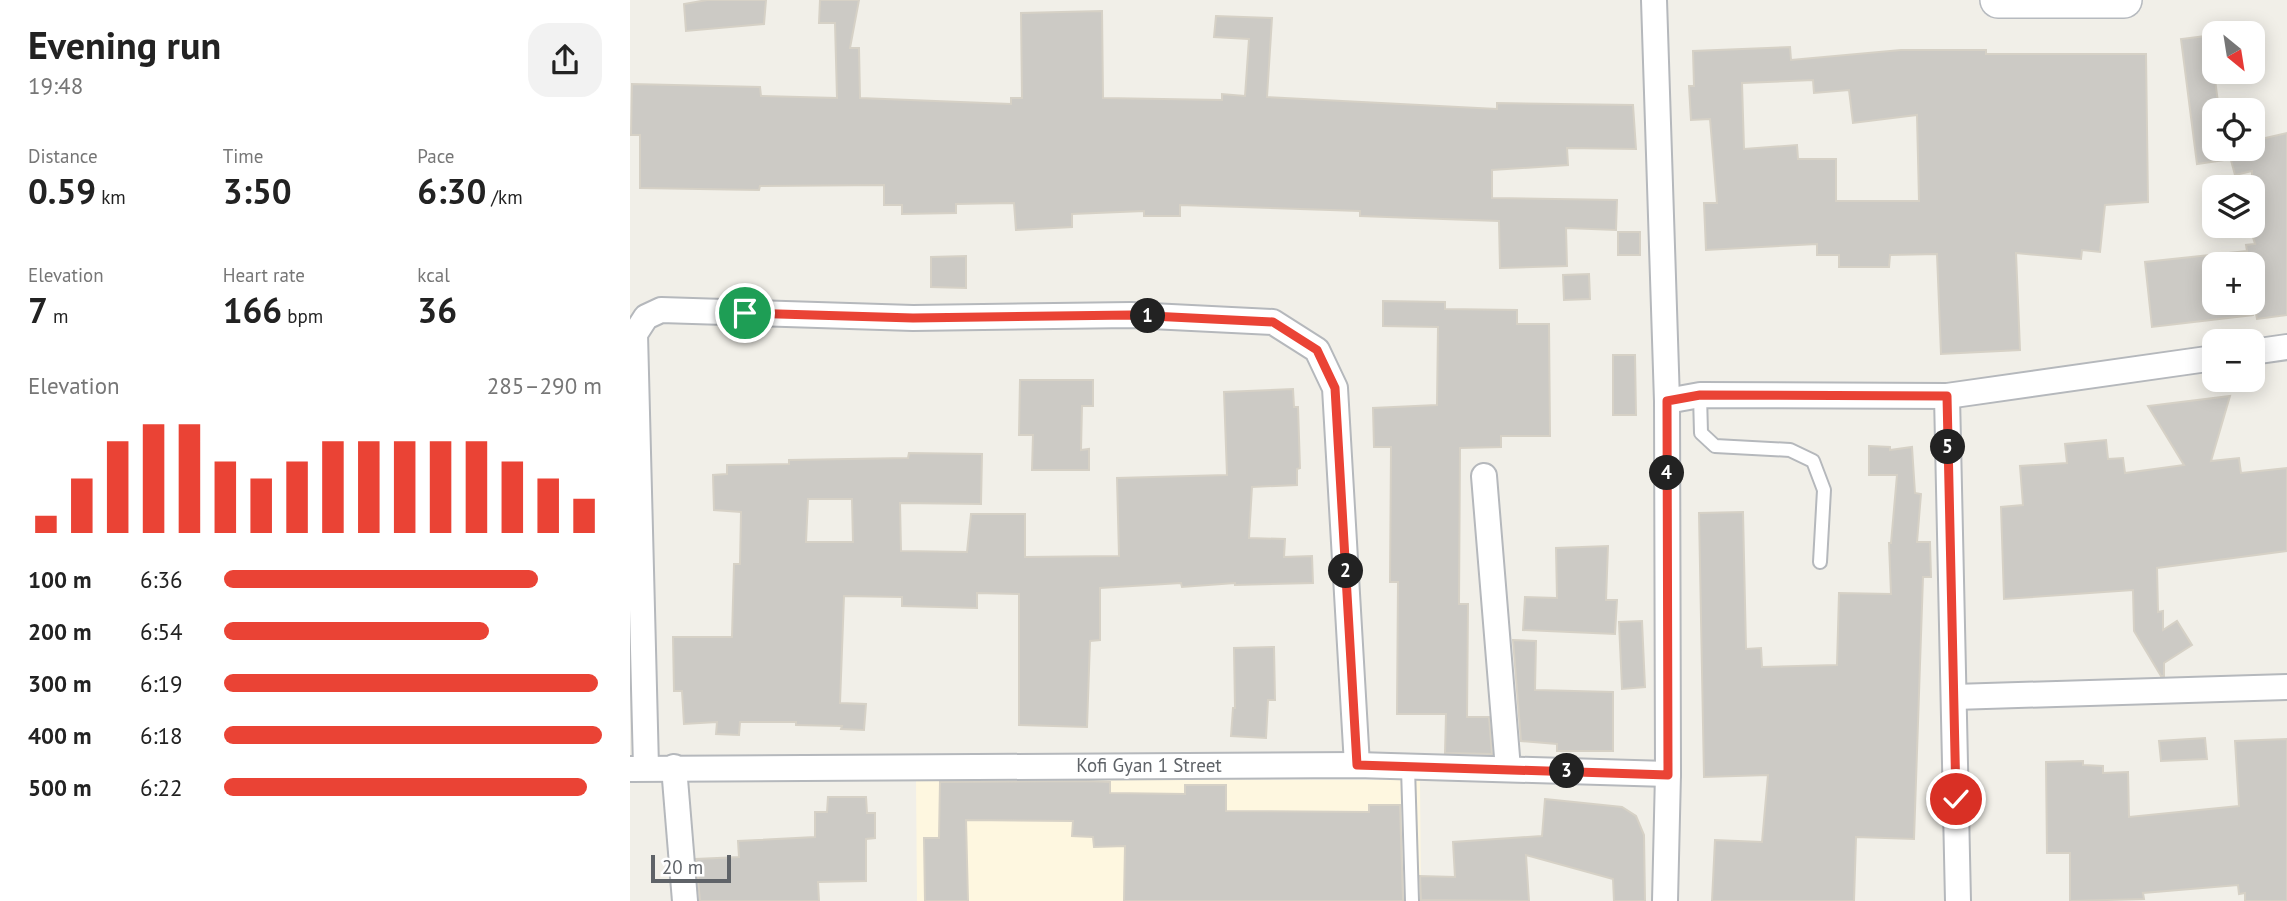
<!DOCTYPE html>
<html lang="en">
<head>
<meta charset="utf-8">
<style>
  body { margin:0; font-family:"PT Sans",sans-serif; background:#f2f2f2; color:#222; height:100vh; display:flex; flex-direction:column; font-size:26px; white-space:nowrap }
  * { box-sizing:border-box; margin:0 }
  p { font-size:23px; color:#767676 }
  .icon { flex:none; width:38px; height:38px; fill:none; stroke:currentColor; stroke-width:2; stroke-linecap:round; stroke-linejoin:round }
  .map { position:relative; flex:1; overflow:hidden }
  .drawer { display:flex; flex-direction:column; background:#fff; width:630px }
  .drawer>* { flex:none }
  .needle { width:46px; rotate:150deg }
  .fabs { position:absolute; left:1572px; top:21px; display:grid; gap:14px }
  .fabs a { display:grid; place-items:center; width:63px; height:63px; border-radius:14px; background:#fff; box-shadow:0 4px 18px #0003; font-size:35px }
  .scale { position:absolute; left:21px; bottom:18px; width:80px; box-sizing:border-box; padding-left:7px; border:4px solid #5f6368; border-top:0; font-size:19px; line-height:24px; white-space:nowrap; color:#5f6368; -webkit-text-stroke:5px #fff; paint-order:stroke }
  .pin { position:absolute; display:grid; place-items:center; width:60px; height:60px; color:#fff; margin:-30px; border:4px solid #fff; border-radius:50%; box-shadow:0 2px 7px #0007 }
  .km { position:absolute; width:35px; height:35px; margin:-18px; border-radius:50%; background:#222; color:#fff; font-size:19px; line-height:35px; text-align:center }
  .round { display:grid; place-items:center; flex:none; width:74px; height:74px; border-radius:21px; background:#f2f2f2 }
  .headline { display:flex; align-items:center; justify-content:space-between; height:119px; padding:0 28px }
  h1 { font-size:38px; font-weight:600; line-height:52px }
  .metrics { display:grid; grid-template-columns:repeat(3,1fr); gap:10px; height:119px; padding:7px 28px }
  .metrics div { display:grid; align-content:center }
  .metrics b { font-size:35px; font-weight:600 }
  .metrics small { font-size:19px; font-weight:400 }
  .metrics p { font-size:19px }
  .chart { height:196px; padding:14px 28px }
  .chart p { display:flex; justify-content:space-between }
  .chart svg { width:100%; height:126px; margin-top:7px; stroke:#ea4335; stroke-width:6 }
  ul { padding:0 28px; list-style:none; font-size:23px }
  li { display:grid; grid-template-columns:112px 84px 1fr; align-items:center; height:52px }
  li i { height:18px; border-radius:9px; background:#ea4335 }
  main { display:flex; flex:1; min-height:0 }
  .map>svg:first-child { display:block }
  .commercial { fill:#fef7e0 }
  .building { fill:#cccac5; stroke:#d6d1c6; stroke-width:2; fill-rule:evenodd }
  .lines { fill:none; stroke-linecap:round; stroke-linejoin:round }
  .lane-casing { stroke:#b5b8bc; stroke-width:16 }
  .street-casing { stroke:#b5b8bc; stroke-width:28 }
  .secondary-casing { stroke:#b6babf; stroke-width:38 }
  .lane { stroke:#fff; stroke-width:12 }
  .street { stroke:#fff; stroke-width:24 }
  .secondary { stroke:#fff; stroke-width:35 }
  .route-casing { stroke:#fff; stroke-width:14 }
  .route { stroke:#ea4335; stroke-width:9 }
  .labels { text-anchor:middle; stroke-width:6; stroke-linejoin:round; paint-order:stroke }
  .street-label { font-size:19px; fill:#5f6368; stroke:#fff }
</style>
</head>
<body>
<main>
<section class="drawer">
<div class="headline"><div><h1>Evening run</h1><p>19:48</p></div><a class="round"><svg class="icon" aria-label="share" viewBox="0 0 24 24"><path d="M12 15V3M7 8l5-5 5 5M5 13v7h14v-7"/></svg></a></div>
<div class="metrics">
<div><p>Distance</p><b>0.59<small> km</small></b></div>
<div><p>Time</p><b>3:50</b></div>
<div><p>Pace</p><b>6:30<small> /km</small></b></div>
</div>
<div class="metrics">
<div><p>Elevation</p><b>7<small> m</small></b></div>
<div><p>Heart rate</p><b>166<small> bpm</small></b></div>
<div><p>kcal</p><b>36</b></div>
</div>
<div class="chart"><p><span>Elevation</span>285–290 m</p>
<svg viewBox="0 0 160 44" preserveAspectRatio="none"><path d="M5 44V38M15 44V25M25 44V12M35 44V6M45 44V6M55 44V19M65 44V25M75 44V19M85 44V12M95 44V12M105 44V12M115 44V12M125 44V12M135 44V19M145 44V25M155 44V32"/></svg>
</div>
<ul>
<li><b>100 m</b>6:36<i style="width:83%"></i></li>
<li><b>200 m</b>6:54<i style="width:70%"></i></li>
<li><b>300 m</b>6:19<i style="width:99%"></i></li>
<li><b>400 m</b>6:18<i style="width:100%"></i></li>
<li><b>500 m</b>6:22<i style="width:96%"></i></li>
</ul>
</section>
<div class="map">
<svg width="1657" height="901" viewBox="0 0 1657 901">
  <rect width="100%" height="100%" fill="#f1efe8"/>
  <path class="commercial" d="M286,779L790,780L791,901H287Z"/>
  <g class="building">
    <path d="M77,0H136L134,24L56,31L54,4Z"/>
    <path d="M190,0H229L220,48H229L230,98L381,104V98H392L391,13L472,11L473,98L592,100V94L615,96L619,39L584,37L586,16L642,18L637,97L867,109V103L1003,105L1006,149L937,148L938,165L862,170V198L987,200L986,230L936,228L937,266L870,268L869,221L730,216V211L550,205V216H514V211L442,214V227L386,230L384,203L326,204V213L272,214V205H254V185L130,186L129,190L10,188V135H1L2,84L130,87L131,96L207,98L205,23H189Z"/>
    <path d="M1584,35V72L1589,110H1584V149H1594L1595,160L1567,164L1551,39Z"/>
    <path d="M1160,47L1161,60L1271,50H1356V54H1516L1518,202L1475,205L1470,252L1452,250L1451,259L1386,253L1390,350L1311,354L1307,254L1260,255L1259,267H1209V255H1187V244L1076,250L1074,203H1087L1080,119L1061,120L1059,86H1064L1063,51ZM1183,80L1184,93L1219,90L1223,123L1287,115L1289,201H1206V159H1168L1167,145L1114,149L1112,83Z"/>
    <path d="M1657,133V315L1627,319L1625,308L1623,315L1522,327L1515,262L1617,251L1616,245L1625,244L1622,234V171L1605,175L1598,149H1622V141ZM1584,264H1622V303H1584Z"/>
    <rect x="988" y="232" width="22" height="23"/>
    <path d="M336,256V288L301,287V257Z"/>
    <path d="M959,274L960,299L934,300L933,275Z"/>
    <path d="M753,301L815,302V309L887,310V324H919L920,436H871V447L830,448L829,604H838L837,717H859L862,754L815,753L816,714H767L768,582H760L761,447H744L743,408L807,405L808,327L753,326Z"/>
    <path d="M983,355H1005L1006,415H983Z"/>
    <path d="M390,380H463V406H452L451,450L459,449V470H402L403,435H389Z"/>
    <path d="M663,389L664,407H668L670,468L667,469V485L622,487L619,538L655,539L654,557L682,556L683,583L605,585V583L552,587L551,583L470,588V640L460,641L457,727L389,725V594L347,593V608L272,606V597L214,596L210,703L236,704L234,730L211,729L212,726L166,725V722H110L109,735L86,734L87,722L54,724L52,691H44L43,637H102L104,564H110L111,512L84,510L83,475L97,474V465L159,464V460L278,458L279,453L352,454L351,504L270,503L271,551L337,552L341,514H395V557L489,556L487,478L597,475L594,392ZM178,499H222L223,542H176Z"/>
    <path d="M1600,396L1581,461L1609,458L1611,473L1657,468V551L1527,568L1528,612L1533,611V630L1547,621L1562,645L1534,663V676H1531L1504,631L1503,590L1374,599L1371,507L1393,505L1390,466L1437,463L1435,444L1476,440L1478,459L1493,458L1495,473L1554,465L1518,406Z"/>
    <path d="M1239,446L1260,447V450L1282,447L1285,493L1291,494L1287,542H1300L1301,577H1293L1284,839L1226,837L1224,901H1082L1085,840L1132,842L1138,775L1074,777L1069,513L1113,512L1116,649L1131,648L1132,667L1207,665L1209,593L1261,594L1259,543H1261L1267,475H1239Z"/>
    <path d="M978,546L976,600H987L985,634L893,630L895,597L927,598L926,548Z"/>
    <path d="M1012,621L1015,687L992,689L989,622Z"/>
    <path d="M883,640L906,641L905,690L983,692V751H927V744L891,741Z"/>
    <path d="M644,647L645,700H638L636,738L601,736L603,708H605L604,648Z"/>
    <path d="M1575,738L1577,759L1531,761L1529,741Z"/>
    <path d="M1657,739V901H1615V893L1609,894L1608,885L1513,893L1514,899L1440,901V853H1417L1416,762L1453,761V765L1473,766V773L1498,772L1499,817L1609,806L1605,741Z"/>
    <path d="M458,781L480,782V793L555,794V785H596V811L739,812V805H770L773,901H494L495,846L464,847L463,837L442,836L443,821L336,820L338,901H295L294,838H309L310,782Z"/>
    <path d="M198,797H236L237,813H245V838L236,839V881L188,882L189,901H70L66,859L109,857L108,841L185,837V812H197Z"/>
    <path d="M915,799L992,807L1006,816L1014,835L1015,901H984L983,879L896,855L899,901L791,900L790,876L825,877L823,842L912,836Z"/>
  </g>
  <g class="lines">
    <g class="lane-casing">
      <g id="lane">
        <path d="M1070,395L1071,433L1085,446L1160,450L1183,461L1194,490L1190,562"/>
        <path d="M778,768L782,901"/>
      </g>
    </g>
    <g class="street-casing">
      <g id="street">
        <path d="M1024,0L1037,401L1038,774L1035,901"/>
        <path d="M1622,352L1657,347"/>
        <path d="M1317,396L1328,901"/>
        <path d="M1037,401L1070,395L1317,396L1584,358"/>
        <path d="M854,476L878,769"/>
        <path d="M1324,697L1657,687"/>
        <path d="M16,767L5,334L16,317L31,310L283,318L501,315L643,322L687,350L705,388L727,765"/>
        <path d="M44,767L55,901"/>
        <path d="M1,769L727,765L1038,774"/>
      </g>
    </g>
    <g class="secondary-casing">
      <path id="secondary" d="M1368,0H1494"/>
    </g>
    <use href="#lane" class="lane"/>
    <use href="#street" class="street"/>
    <use href="#secondary" class="secondary"/>
  </g>
  <g class="lines">
    <g class="route-casing">
      <path id="route" d="M115,313L283,318L501,315L643,322L687,350L705,388L727,765L1038,775L1037,401L1070,395L1317,396L1326,799"/>
    </g>
    <use href="#route" class="route"/>
  </g>
  <g class="labels">
    <g class="street-label">
      <text x="519" y="772">Kofi Gyan 1 Street</text>
    </g>
  </g>
</svg>
<div class="fabs">
<a><svg class="needle" viewBox="-14 -14 28 28"><path d="M0-13l5 13h-10z" fill="#e53935"/><path d="M0 13l5-13h-10z" fill="#767676"/></svg></a>
<a><svg class="icon" aria-label="locate" viewBox="0 0 24 24"><circle cx="12" cy="12" r="6"/><path d="M12 2v4M12 18v4M2 12h4M18 12h4"/></svg></a>
<a><svg class="icon" aria-label="layers" viewBox="0 0 24 24"><path d="M12 4l9 5-9 5-9-5zM3 14l9 5 9-5"/></svg></a>
<a>+</a>
<a>−</a>
</div>
<div class="scale">20 m</div>
<div class="pin" style="left:115px;top:313px;background:#1e9e55"><svg class="icon" aria-label="arrive" viewBox="0 0 24 24"><path d="M6 21V4h12l-3 4 3 4H6"/></svg></div>
<div class="pin" style="left:1326px;top:799px;background:#d93025"><svg class="icon" aria-label="check" viewBox="0 0 24 24"><path d="M5 12l5 5 9-10"/></svg></div>
<b class="km" style="left:518px;top:316px">1</b>
<b class="km" style="left:716px;top:571px">2</b>
<b class="km" style="left:937px;top:771px">3</b>
<b class="km" style="left:1037px;top:473px">4</b>
<b class="km" style="left:1318px;top:447px">5</b>
</div>
</main>
</body>
</html>
